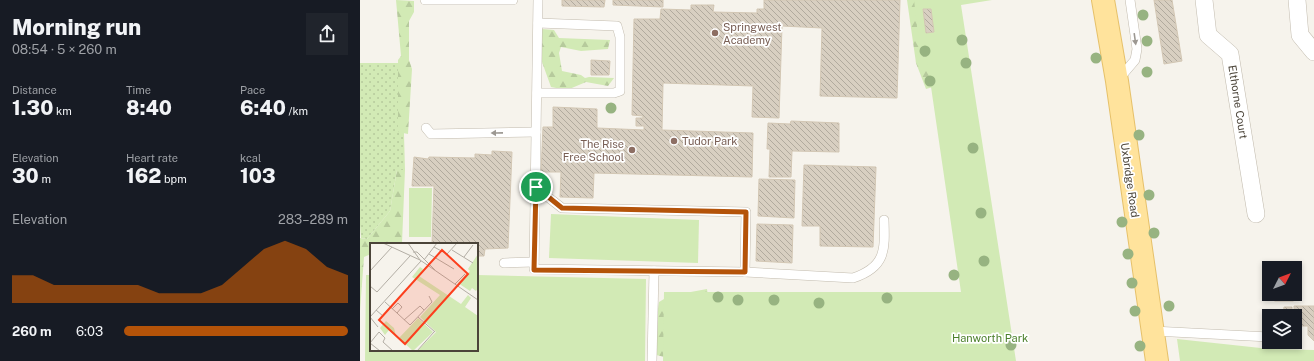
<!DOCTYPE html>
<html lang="en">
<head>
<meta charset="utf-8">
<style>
  body { margin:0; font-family:"Public Sans",sans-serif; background:#20242c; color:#f1f3f6; height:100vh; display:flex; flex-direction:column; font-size:15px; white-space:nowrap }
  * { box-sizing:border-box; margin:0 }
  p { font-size:13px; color:#9ea1a6 }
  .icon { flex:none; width:22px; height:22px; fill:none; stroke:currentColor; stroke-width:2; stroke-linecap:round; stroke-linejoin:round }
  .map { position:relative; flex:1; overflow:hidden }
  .details { display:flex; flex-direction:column; background:#171b24; width:360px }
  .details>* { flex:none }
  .needle { width:26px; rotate:48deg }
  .controls { position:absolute; left:902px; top:261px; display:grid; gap:8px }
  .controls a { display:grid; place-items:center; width:40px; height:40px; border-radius:0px; background:#171b24; box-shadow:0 2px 6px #0003; font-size:20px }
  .pin { position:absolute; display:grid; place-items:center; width:34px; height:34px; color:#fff; margin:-17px; border:2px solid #fff; border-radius:50%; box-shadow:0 1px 4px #0007 }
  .round { display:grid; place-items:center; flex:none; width:42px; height:42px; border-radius:0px; background:#20242c }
  .summary { display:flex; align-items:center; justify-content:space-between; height:68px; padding:0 12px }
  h1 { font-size:22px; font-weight:800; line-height:30px }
  .metrics { display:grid; grid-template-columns:repeat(3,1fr); gap:6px; height:68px; padding:4px 12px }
  .metrics div { display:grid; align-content:center }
  .metrics b { font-size:20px; font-weight:800 }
  .metrics small { font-size:11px; font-weight:400 }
  .metrics p { font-size:11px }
  .chart { height:112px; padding:8px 12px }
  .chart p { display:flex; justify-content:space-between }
  .chart svg { width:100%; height:72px; margin-top:4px; fill:#b45309; opacity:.7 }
  ul { padding:0 12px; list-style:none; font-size:13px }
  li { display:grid; grid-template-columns:64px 48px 1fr; align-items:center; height:30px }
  li i { height:10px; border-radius:5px; background:#b45309 }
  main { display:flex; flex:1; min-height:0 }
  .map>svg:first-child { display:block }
  .grass { fill:url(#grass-dots) }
  .forest { fill:url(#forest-firs) }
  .park { fill:#d2eab5 }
  .building { fill:url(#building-back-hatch); stroke:#d3c7b4 }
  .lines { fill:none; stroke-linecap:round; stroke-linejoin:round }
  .service-casing { stroke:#c2bbae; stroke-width:10 }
  .minor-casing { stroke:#c2bbae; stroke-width:18 }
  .primary-casing { stroke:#e6c16a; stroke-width:24 }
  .service { stroke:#fff; stroke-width:9 }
  .minor { stroke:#fff; stroke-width:17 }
  .primary { stroke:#ffe39c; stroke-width:22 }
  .tree { fill:#97b381 }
  .oneway { fill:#9c9892 }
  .route-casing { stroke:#fff; stroke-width:8 }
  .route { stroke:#b45309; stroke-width:5 }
  .education-dot { fill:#8d6e63; stroke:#fff; stroke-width:1.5 }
  .labels { text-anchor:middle; stroke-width:3.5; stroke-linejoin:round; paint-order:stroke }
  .education-label { font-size:11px; fill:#785e54; stroke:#fff; text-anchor:start }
  .street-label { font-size:11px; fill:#4b4439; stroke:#fff }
  .park-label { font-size:11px; fill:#4a7f2a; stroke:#fff }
  .inset-road { fill:none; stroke:#b2ada4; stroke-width:1 }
  .view { fill:#fc3f1d; fill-opacity:0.15; stroke:#fc3f1d; stroke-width:2 }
  .inset-edge { fill:none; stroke:#4b4439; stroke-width:2 }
</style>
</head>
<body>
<main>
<section class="details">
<div class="summary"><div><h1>Morning run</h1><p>08:54 · 5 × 260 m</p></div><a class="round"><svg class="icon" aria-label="share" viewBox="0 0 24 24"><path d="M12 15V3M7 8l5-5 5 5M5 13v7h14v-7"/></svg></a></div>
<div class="metrics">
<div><p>Distance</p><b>1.30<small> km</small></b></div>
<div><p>Time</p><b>8:40</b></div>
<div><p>Pace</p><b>6:40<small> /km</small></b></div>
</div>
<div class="metrics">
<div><p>Elevation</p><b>30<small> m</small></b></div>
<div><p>Heart rate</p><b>162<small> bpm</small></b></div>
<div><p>kcal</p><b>103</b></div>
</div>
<div class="chart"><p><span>Elevation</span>283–289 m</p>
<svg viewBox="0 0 160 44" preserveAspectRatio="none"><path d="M0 44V27L10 27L20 33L30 33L40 33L50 33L60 33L70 38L80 38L90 38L100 33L110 22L120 11L130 6L140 11L150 22L160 27V44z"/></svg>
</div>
<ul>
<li><b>260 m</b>6:03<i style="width:100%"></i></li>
</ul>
</section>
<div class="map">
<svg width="954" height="361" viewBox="0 0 954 361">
  <defs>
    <pattern id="grass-dots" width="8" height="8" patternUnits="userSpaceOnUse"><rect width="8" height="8" fill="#d2eab5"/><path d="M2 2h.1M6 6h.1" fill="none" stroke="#b6ca9c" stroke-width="1.8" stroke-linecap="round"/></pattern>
    <pattern id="forest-firs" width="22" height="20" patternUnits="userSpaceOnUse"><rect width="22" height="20" fill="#d2eab5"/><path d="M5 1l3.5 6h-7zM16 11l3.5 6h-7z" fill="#b6ca9c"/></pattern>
    <pattern id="building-back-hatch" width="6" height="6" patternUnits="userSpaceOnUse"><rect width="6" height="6" fill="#d8cfc1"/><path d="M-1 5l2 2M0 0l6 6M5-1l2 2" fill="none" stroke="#b1aa9e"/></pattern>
  </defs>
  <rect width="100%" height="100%" fill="#f6f3ec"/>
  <path class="grass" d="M0,63H42L45,170H37L30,211L7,239L1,238L0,225Z"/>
  <g class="forest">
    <path d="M36,0L54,1V12L49,21V60L52,69L48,134L38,132V60L41,56Z"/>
    <path d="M547,0H561L575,44L580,85L566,89L556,63Z"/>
    <path d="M182,29L194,30L199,38L250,40L248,49L221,51L201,47L199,53L202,71L221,75L225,78L229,77L254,78L248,86L226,82L207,90L191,87L182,62Z"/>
    <path d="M37,170H45L42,243L11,244V254L4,257L0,311V238L7,239L30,211Z"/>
    <path d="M347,289L349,303L309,358L296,355V322L299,302L309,296Z"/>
  </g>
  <g class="park">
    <path d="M554,0H632L601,5L656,361H303L304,292H601L564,39L560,38L558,35Z"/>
    <path d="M49,188H72L71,237H49Z"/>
    <path d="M191,214L339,220L338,263L189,258Z"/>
    <path d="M6,275H11V350H117V275L286,279L285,361H5Z"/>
    <path d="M817,339L910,349L954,350V361H820Z"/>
  </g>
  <g class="building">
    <path d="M202,0H245L244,7L202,6Z"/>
    <path d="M253,0H303V7L253,5Z"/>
    <path d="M404,0H540L537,98L460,96L462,28L422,26L419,118L392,117L393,86L303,83L302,130L393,133L392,177L234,173L233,198L200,197L201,172H181L183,127H193V107L237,109V128L284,130V126H276V118H283V116L272,115L274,19H300L301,9L331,10V5H354L353,12L397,13V9H404Z"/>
    <path d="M794,0H812L822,61L804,64Z"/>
    <path d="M563,9H571L574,32L566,33Z"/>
    <path d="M231,60L250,61L249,75H231Z"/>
    <path d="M431,121L479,123V152L432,151L431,177H409L410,149H407L408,123L430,124Z"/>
    <path d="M132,151L152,152L148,248L125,249L124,256H117V244H72L74,186H52L54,157L68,159L69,157L115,158V154L132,155Z"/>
    <path d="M444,165L516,167L513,247L460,246V226H442Z"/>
    <path d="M399,179L435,180L434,218L398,216Z"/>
    <path d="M397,224L433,225L432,263L396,261Z"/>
    <rect x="915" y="294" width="18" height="7"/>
    <path d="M934,306H954V341L948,335V326H935Z"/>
    <path d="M924,307H932V316H923Z"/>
  </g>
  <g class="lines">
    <g class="service-casing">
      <g id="service">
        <path d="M65,0H153"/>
        <path d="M178,0L174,269L385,272L493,278C526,267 525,250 524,220"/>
        <path d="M758,80L775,60L777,49L770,0"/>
        <path d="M177,93H254L260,91V37L257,26L178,23"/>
        <path d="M66,128L71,134L176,132"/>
        <path d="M175,187L202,208L386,212L385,272"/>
        <path d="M144,263L174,262"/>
        <path d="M793,331L909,337"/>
        <path d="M292,361L294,271"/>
      </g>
    </g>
    <g class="minor-casing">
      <g id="minor">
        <path d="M844,0L848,35L870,54L896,214"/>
        <path d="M937,0L940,35L954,52"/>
      </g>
    </g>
    <g class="primary-casing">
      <path id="primary" d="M743,0L757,81L797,361"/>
    </g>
    <use href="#service" class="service"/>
    <use href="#minor" class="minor"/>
    <use href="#primary" class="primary"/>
  </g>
  <g class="tree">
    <circle cx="783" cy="15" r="5.5"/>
    <circle cx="602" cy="40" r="5.5"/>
    <circle cx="787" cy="41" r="5.5"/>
    <circle cx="565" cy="51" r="5.5"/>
    <circle cx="736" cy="58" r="5.5"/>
    <circle cx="606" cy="63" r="5.5"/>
    <circle cx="787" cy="72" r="5.5"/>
    <circle cx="570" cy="81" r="5.5"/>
    <circle cx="251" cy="108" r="5.5"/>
    <circle cx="779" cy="135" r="5.5"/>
    <circle cx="613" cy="148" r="5.5"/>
    <circle cx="789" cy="195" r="5.5"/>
    <circle cx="621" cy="213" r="5.5"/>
    <circle cx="762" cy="222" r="5.5"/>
    <circle cx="794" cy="233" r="5.5"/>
    <circle cx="768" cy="254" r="5.5"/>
    <circle cx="624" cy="261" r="5.5"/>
    <circle cx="594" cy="275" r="5.5"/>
    <circle cx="772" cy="283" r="5.5"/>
    <circle cx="358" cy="297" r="5.5"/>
    <circle cx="527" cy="298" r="5.5"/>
    <circle cx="378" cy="300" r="5.5"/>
    <circle cx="414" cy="300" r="5.5"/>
    <circle cx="459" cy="303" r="5.5"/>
    <circle cx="809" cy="306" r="5.5"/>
    <circle cx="775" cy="311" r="5.5"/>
    <circle cx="651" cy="345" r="5.5"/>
    <circle cx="780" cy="346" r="5.5"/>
  </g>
  <defs><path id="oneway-solid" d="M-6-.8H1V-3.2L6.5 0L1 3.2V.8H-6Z"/></defs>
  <g class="oneway">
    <use href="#oneway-solid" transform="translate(775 39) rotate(82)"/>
    <use href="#oneway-solid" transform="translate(137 133) rotate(179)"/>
  </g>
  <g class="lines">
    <g class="route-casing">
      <path id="route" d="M176,187L202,208L386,212L385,272L174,270Z"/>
    </g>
    <use href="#route" class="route"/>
  </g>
  <g class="education-dot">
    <circle cx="355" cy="33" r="4"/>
    <circle cx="314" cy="141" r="4"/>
    <circle cx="272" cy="150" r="4"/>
  </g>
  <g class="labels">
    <g class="education-label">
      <text x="363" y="31">Springwest<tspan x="363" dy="13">Academy</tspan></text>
      <text x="322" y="145">Tudor Park</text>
      <text x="264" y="148" text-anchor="end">The Rise<tspan x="264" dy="13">Free School</tspan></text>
    </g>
    <g class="street-label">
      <text transform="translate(878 102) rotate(81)" y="4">Elthorne Court</text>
      <text transform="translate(770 180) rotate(82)" y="4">Uxbridge Road</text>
    </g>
    <g class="park-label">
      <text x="630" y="342">Hanworth Park</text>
    </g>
  </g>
  <g transform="translate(10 243)">
    <rect width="108" height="108" fill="#f6f3ec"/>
    <path d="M16,78L24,85L26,93L19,87L15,92L10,85Z" fill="#d2eab5"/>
    <path d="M108,11V45L106,48L102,45L100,48L88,40L100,28L98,26ZM50,24L53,26L49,33L91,61L98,52L101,55L95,64L108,73V108H47L66,89L50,74L70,52L42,34ZM48,75L63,89L43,108L29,95Z" fill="#d2eab5"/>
    <path class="inset-road" d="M13,0L50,17M38,0L50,17L108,57M64,4L77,11L87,0M82,7L103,20M43,9H47L65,27M59,11L84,26M94,14L103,2M54,17L67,0M0,28L22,4M85,41L95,31M0,43L7,49L40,13M15,59L40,82L62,59L59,53M22,66L28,60L32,64L27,70M6,67L13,73L20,64M48,74L65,89M34,77L50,63L54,67M8,84L0,74L51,18M10,108L0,100L9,89L15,95L13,99L23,108M47,108L64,89"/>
    <path class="view" d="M72,7L98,31L35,101L9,77Z"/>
    <rect width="108" height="108" class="inset-edge"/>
  </g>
</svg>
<div class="controls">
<a><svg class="needle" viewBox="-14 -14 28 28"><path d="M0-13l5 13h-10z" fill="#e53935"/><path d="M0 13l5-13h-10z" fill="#9ea1a6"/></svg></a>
<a><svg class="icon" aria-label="layers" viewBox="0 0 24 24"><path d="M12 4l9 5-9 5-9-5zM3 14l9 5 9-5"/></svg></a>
</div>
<div class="pin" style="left:176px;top:187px;background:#1e9e55"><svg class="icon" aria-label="arrive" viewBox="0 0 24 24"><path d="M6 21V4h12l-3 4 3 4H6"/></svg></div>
</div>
</main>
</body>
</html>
